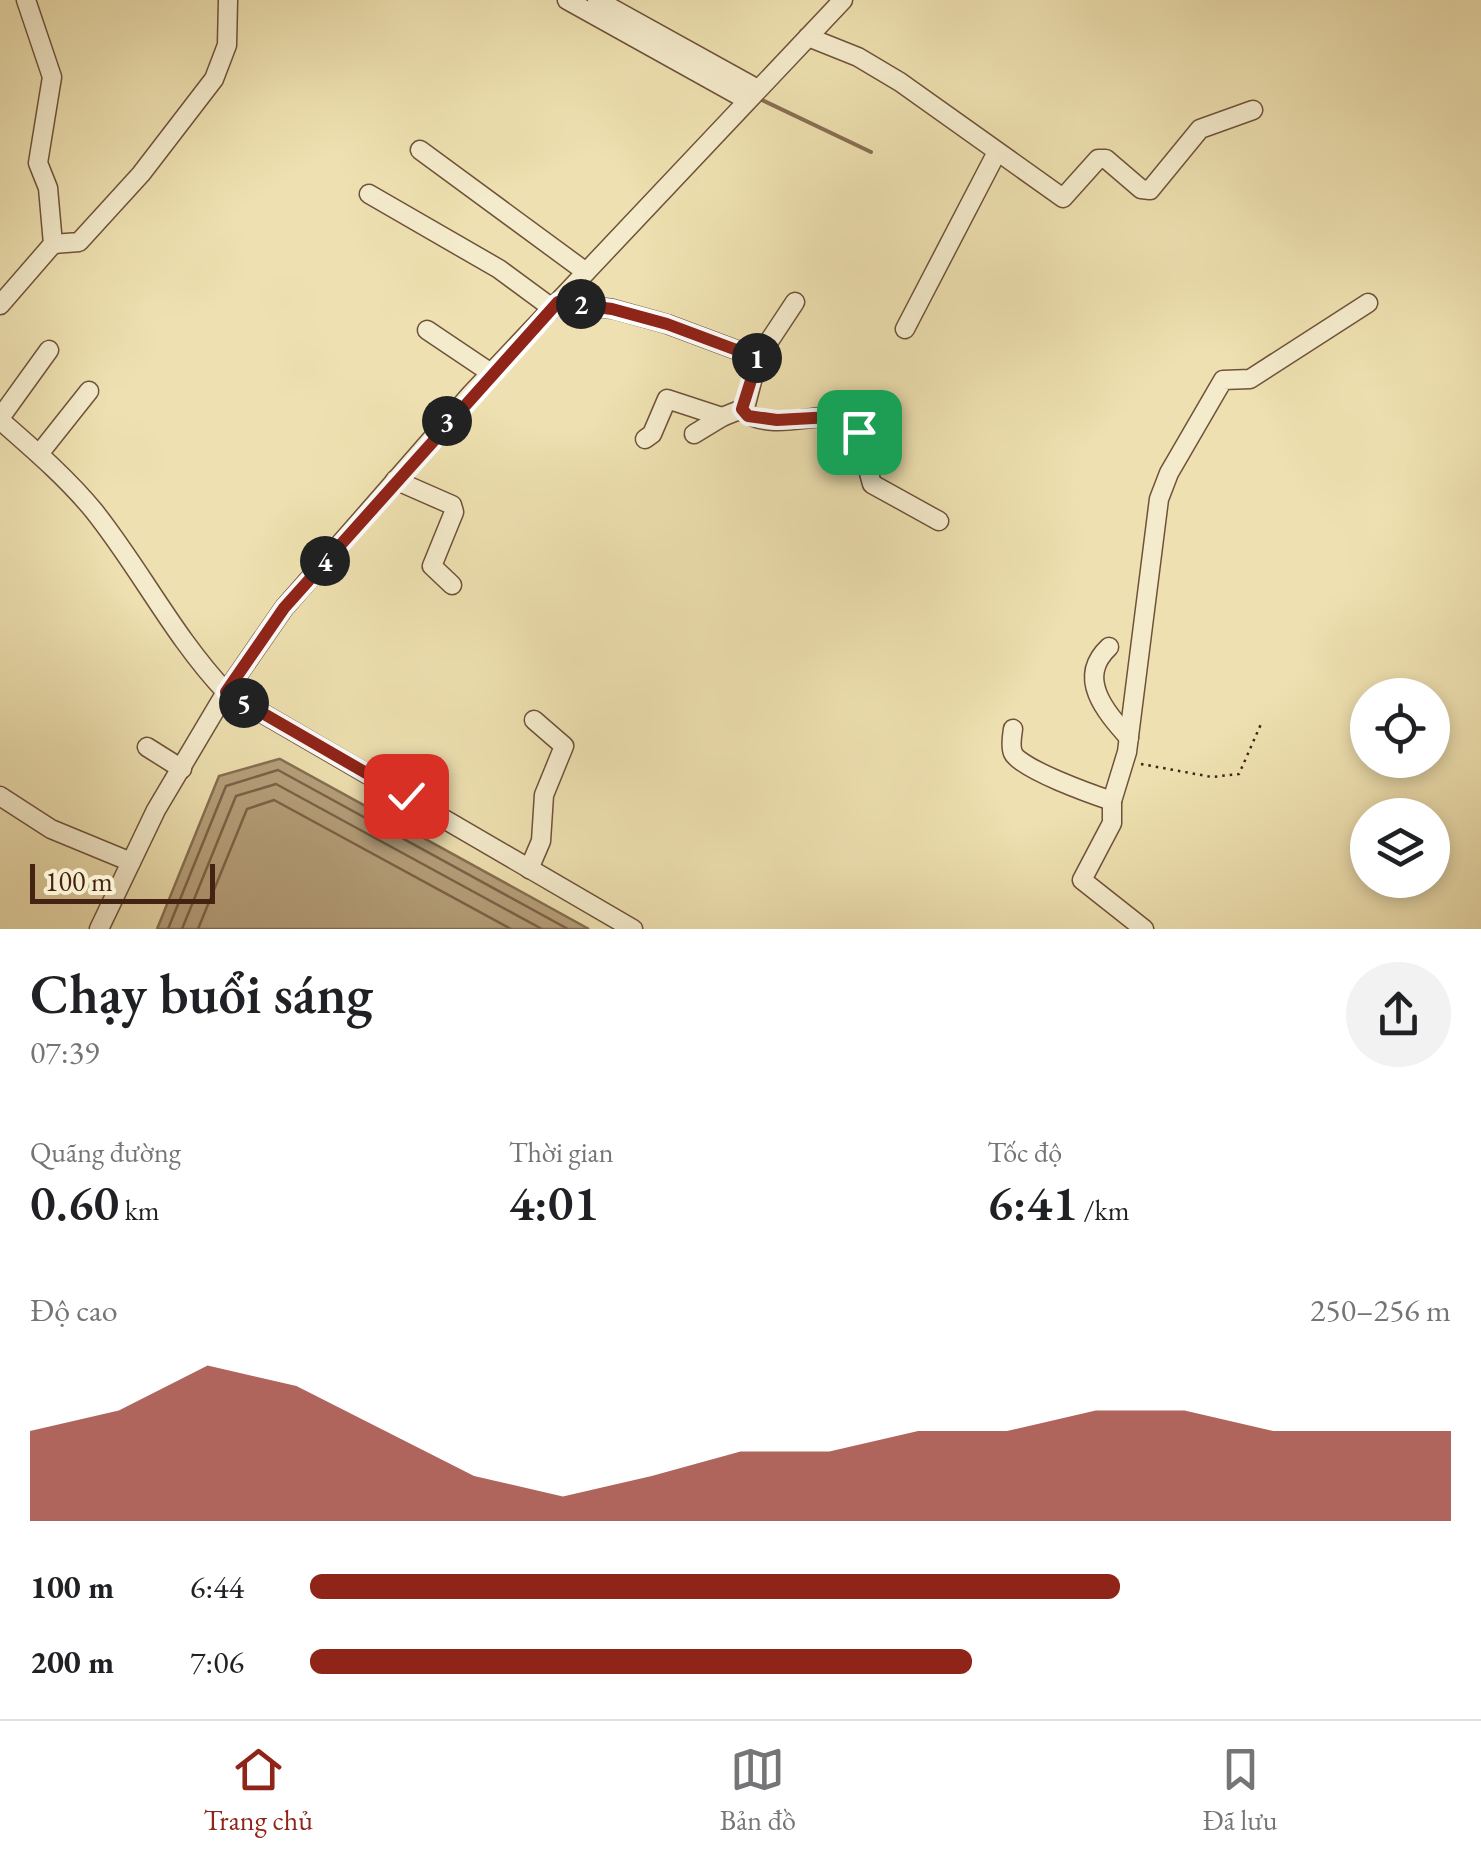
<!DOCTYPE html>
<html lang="vi">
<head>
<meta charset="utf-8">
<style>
  body { margin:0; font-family:"EB Garamond",serif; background:#f2f2f2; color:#202124; height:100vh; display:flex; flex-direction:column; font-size:38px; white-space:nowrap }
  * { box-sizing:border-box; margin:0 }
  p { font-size:32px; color:#757577 }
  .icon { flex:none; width:55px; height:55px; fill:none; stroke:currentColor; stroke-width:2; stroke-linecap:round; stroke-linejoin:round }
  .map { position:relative; height:929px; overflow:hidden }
  .drawer { display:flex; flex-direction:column; background:#fff; flex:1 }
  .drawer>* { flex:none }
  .tools { position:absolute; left:1350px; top:678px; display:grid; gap:20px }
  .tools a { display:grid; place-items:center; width:100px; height:100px; border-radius:50%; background:#fff; box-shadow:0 5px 15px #0003; font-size:50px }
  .scale { position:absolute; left:30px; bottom:25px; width:185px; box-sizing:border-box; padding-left:10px; border:5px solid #452313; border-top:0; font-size:28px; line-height:35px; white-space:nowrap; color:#452313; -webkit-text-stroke:8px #f4ebcc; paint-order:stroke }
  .pin { position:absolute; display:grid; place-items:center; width:85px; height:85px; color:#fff; margin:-42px; border-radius:20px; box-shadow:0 5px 15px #0006 }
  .km { position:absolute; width:50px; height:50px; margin:-25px; border-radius:50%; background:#222; color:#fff; font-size:28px; line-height:50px; text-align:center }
  .round { display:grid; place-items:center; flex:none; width:105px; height:105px; border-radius:52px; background:#f2f2f2 }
  .head { display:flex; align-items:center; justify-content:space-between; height:170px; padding:0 30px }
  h1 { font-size:55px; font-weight:600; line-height:75px }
  .figures { display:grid; grid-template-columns:repeat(3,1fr); gap:15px; height:170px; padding:10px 30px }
  .figures div { display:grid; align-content:center }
  .figures b { font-size:50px; font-weight:600 }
  .figures small { font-size:28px; font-weight:400 }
  .figures p { font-size:28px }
  .chart { height:280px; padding:20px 30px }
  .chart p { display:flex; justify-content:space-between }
  .chart svg { width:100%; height:180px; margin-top:10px; fill:#8f2418; opacity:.7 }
  ul { padding:0 30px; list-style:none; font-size:32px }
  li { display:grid; grid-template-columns:160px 120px 1fr; align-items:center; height:75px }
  li i { height:25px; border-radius:12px; background:#8f2418 }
  .dock { display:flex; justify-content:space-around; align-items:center; height:140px; border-top:2px solid #e0e0e0; background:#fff; font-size:28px; color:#757577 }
  .dock a { display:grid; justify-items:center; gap:5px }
  .dock .active { color:#8f2418 }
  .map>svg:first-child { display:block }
  .water { fill:#b5a07b; stroke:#886e51; stroke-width:2.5 }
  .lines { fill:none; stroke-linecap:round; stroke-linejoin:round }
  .shore { stroke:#7d6247; stroke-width:2.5 }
  .stream { stroke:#886e51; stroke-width:4 }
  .minor-casing { stroke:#6f523a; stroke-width:21 }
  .path { stroke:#452313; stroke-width:2.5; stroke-dasharray:2.5 5; stroke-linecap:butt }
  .minor { stroke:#f4ebcc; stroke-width:18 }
  .route-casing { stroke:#fff; stroke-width:20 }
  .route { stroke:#8f2418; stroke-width:12 }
</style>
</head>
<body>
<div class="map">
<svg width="1481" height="929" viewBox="0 0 1481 929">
  <rect width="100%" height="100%" fill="#eee0b0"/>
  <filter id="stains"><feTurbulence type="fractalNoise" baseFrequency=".002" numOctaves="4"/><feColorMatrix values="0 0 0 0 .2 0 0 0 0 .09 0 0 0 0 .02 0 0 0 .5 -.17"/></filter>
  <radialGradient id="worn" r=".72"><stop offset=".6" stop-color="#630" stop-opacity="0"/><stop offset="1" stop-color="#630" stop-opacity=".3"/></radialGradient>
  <path class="water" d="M279,759H280L589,929H157L219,776Z"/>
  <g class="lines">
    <g class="shore">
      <path d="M168,929L226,786L278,770L568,929"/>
      <path d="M182,929L236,796L276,784L542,929"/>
      <path d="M198,929L247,809L274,800L511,929"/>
    </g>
    <path class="stream" d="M760,99L871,152"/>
    <g class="minor-casing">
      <g id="minor">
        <path d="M567,0L745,99"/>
        <path d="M597,0L756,88"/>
        <path d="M808,37L858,57L900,82L1063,198L1098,159H1106L1141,189L1150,190L1200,129L1253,110"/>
        <path d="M420,150L586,272"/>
        <path d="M369,194L499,269L552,308"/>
        <path d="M53,244L79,242L141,174L214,79L227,45L228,0"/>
        <path d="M558,302L613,309L667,324L758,358"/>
        <path d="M795,302L758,358L744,412C775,433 819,410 854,418L872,484L939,521"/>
        <path d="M0,305L53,244L48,188L38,163L52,77L26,0"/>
        <path d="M905,329L997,152"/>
        <path d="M427,330L491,373"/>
        <path d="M0,418L49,350"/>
        <path d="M0,420C33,449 66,477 94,511C141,570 174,637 226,692L633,929"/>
        <path d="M694,434L722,417"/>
        <path d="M645,439L652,434L667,399L722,417L742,409"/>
        <path d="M39,454L89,391"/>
        <path d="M395,480L452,505L454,512L432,566L452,585"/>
        <path d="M1109,647C1076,678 1105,711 1129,738"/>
        <path d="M1013,729C1012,736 1010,746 1013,753C1020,769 1094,795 1112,801"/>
        <path d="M147,747L182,769"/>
        <path d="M0,796L51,829L131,862"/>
        <path d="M529,869L541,841L544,795L564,746L534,720"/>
        <path d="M99,929L156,810L226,692L284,608L471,394L843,0"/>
        <path d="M1144,929L1082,880L1112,823V801L1127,752L1159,499L1169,473L1223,380L1250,379L1368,303"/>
      </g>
    </g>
    <path class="path" d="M1141,764L1212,777L1239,774L1261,724"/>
    <use href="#minor" class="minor"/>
  </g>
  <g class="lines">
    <g class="route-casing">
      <path id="route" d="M406,796L226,692L284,608L558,302L612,309L667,324L758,358L742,409L748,416L777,420L850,416L859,432"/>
    </g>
    <use href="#route" class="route"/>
  </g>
  <rect width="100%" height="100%" filter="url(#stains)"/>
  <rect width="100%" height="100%" fill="url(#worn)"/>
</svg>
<div class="tools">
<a><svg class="icon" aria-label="locate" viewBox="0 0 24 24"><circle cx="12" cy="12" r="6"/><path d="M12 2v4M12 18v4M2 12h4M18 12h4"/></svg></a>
<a><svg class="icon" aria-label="layers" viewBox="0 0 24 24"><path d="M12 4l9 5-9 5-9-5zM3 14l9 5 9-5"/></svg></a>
</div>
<div class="scale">100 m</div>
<div class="pin" style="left:859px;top:432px;background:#1e9e55"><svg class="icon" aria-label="arrive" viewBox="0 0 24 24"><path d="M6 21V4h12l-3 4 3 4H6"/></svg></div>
<div class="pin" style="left:406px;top:796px;background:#d93025"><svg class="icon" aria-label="check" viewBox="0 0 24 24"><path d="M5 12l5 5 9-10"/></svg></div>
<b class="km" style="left:757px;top:358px">1</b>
<b class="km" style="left:581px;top:304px">2</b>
<b class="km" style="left:447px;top:421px">3</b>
<b class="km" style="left:325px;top:561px">4</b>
<b class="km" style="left:244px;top:703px">5</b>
</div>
<section class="drawer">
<div class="head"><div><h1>Chạy buổi sáng</h1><p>07:39</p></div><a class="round"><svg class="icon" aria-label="share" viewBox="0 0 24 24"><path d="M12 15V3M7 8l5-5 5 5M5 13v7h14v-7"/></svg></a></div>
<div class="figures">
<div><p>Quãng đường</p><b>0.60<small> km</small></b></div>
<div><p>Thời gian</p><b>4:01</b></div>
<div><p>Tốc độ</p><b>6:41<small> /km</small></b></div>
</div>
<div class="chart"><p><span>Độ cao</span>250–256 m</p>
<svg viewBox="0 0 160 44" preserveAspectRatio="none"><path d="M0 44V22L10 17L20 6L30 11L40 22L50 33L60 38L70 33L80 27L90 27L100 22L110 22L120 17L130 17L140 22L150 22L160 22V44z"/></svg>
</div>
<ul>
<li><b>100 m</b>6:44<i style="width:71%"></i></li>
<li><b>200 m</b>7:06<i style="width:58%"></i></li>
</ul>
</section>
<nav class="dock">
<a class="active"><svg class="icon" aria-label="home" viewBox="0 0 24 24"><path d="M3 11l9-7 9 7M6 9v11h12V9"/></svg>Trang chủ</a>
<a><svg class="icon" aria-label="map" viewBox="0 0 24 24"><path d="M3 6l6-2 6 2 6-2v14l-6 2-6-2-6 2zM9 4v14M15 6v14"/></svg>Bản đồ</a>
<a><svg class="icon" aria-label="saved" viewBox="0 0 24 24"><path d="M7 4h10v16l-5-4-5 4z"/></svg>Đã lưu</a>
</nav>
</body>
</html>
